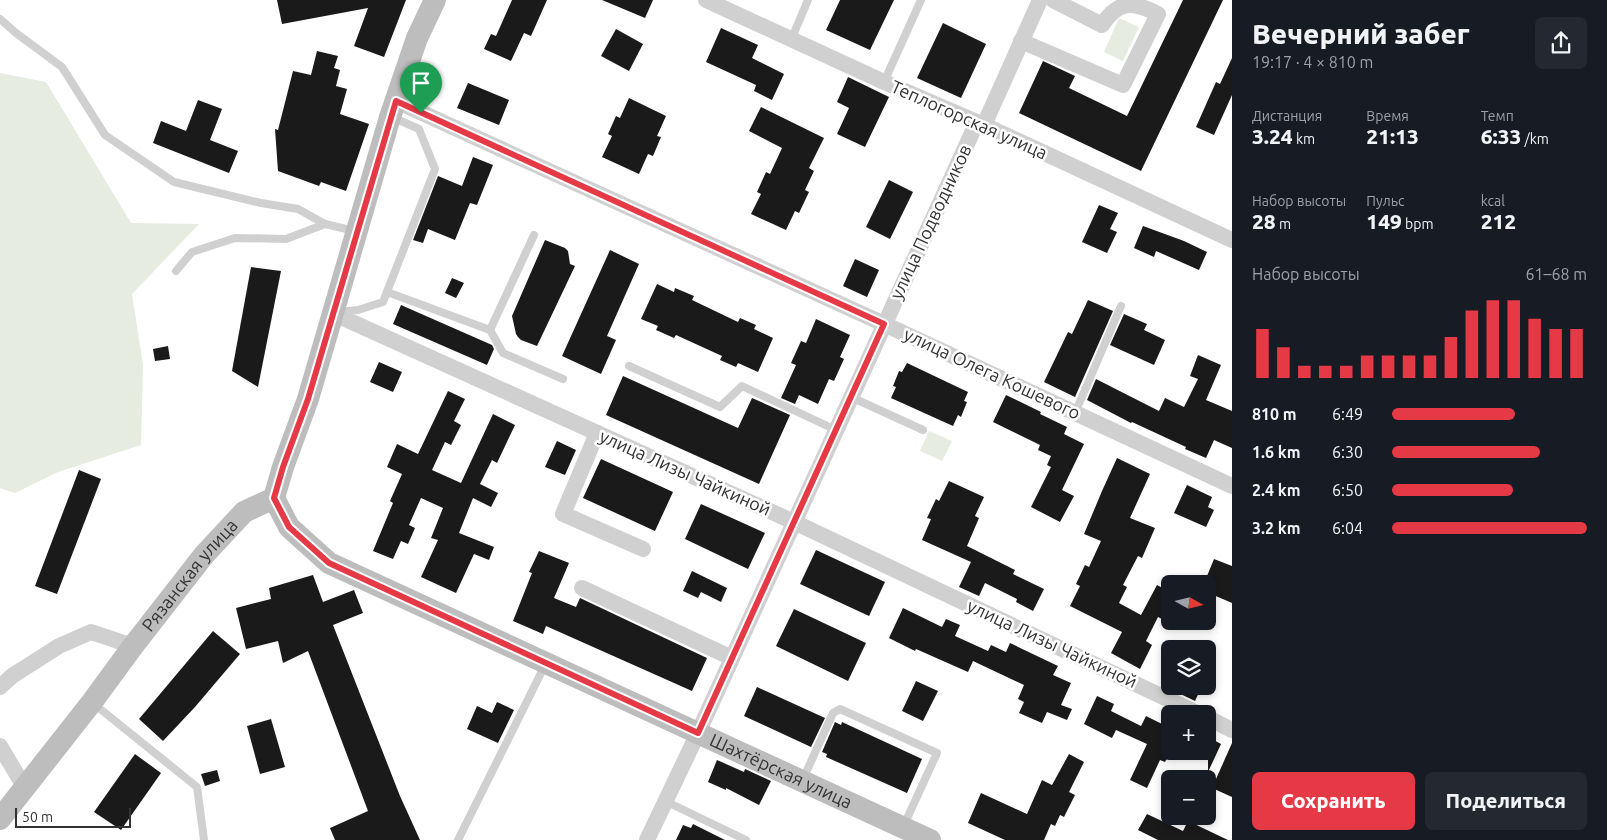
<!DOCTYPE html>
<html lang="ru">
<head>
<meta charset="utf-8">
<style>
  body { margin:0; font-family:Ubuntu,sans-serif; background:#242831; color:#f1f3f6; height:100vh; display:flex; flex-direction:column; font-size:19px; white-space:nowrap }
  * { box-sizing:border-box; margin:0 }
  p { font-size:16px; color:#9ea1a6 }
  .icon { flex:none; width:28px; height:28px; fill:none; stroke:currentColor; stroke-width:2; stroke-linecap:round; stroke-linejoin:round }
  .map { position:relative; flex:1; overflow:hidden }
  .panel { display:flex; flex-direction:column; background:#171b24; width:375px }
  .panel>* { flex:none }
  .needle { width:32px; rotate:98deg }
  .tools { position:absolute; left:1161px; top:575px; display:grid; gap:10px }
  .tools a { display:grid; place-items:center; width:55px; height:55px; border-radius:8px; background:#171b24; box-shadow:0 2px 8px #0003; font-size:25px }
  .scale { position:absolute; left:15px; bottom:12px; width:116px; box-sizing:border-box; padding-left:5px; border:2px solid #333; border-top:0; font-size:14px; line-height:18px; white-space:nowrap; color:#333; -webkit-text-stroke:4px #fff; paint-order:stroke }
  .pin { position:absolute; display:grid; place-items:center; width:42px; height:42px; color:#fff; margin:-51px -21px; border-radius:50% 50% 50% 0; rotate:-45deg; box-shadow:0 0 5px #0007 }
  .pin .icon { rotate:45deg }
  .round { display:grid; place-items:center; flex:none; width:52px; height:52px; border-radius:8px; background:#242831 }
  .summary { display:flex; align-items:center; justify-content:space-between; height:85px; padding:0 20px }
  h1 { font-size:28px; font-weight:800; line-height:38px }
  .metrics { display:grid; grid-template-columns:repeat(3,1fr); gap:8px; height:85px; padding:5px 20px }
  .metrics div { display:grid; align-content:center }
  .metrics b { font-size:21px; font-weight:800 }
  .metrics small { font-size:14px; font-weight:400 }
  .metrics p { font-size:14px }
  .chart { height:140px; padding:10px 20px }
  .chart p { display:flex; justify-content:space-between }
  .chart svg { width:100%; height:90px; margin-top:5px; stroke:#e63946; stroke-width:6 }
  .action { display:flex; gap:10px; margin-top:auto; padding:10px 20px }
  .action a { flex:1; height:58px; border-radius:8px; background:#e63946; color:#fff; font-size:20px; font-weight:800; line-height:58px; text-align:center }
  .action a+a { background:#242831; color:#f1f3f6 }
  ul { padding:0 20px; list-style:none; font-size:16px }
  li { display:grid; grid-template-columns:80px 60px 1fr; align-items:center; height:38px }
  li i { height:12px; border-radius:6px; background:#e63946 }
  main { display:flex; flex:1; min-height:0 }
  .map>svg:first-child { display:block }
  .green { fill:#e6ecdf }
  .building { fill:#1a1a1a }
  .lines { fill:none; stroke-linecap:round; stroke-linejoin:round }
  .lane { stroke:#d0d0d0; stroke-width:8 }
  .street { stroke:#d0d0d0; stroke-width:16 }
  .secondary { stroke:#bdbdbd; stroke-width:22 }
  .route-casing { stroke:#fff; stroke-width:10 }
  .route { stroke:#e63946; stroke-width:6 }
  .labels { text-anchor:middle; stroke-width:5; stroke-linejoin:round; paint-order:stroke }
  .street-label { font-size:18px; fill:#333; stroke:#fff }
</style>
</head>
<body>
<main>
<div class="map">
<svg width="1232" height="840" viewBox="0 0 1232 840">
  <rect width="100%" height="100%" fill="#fff"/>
  <g class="green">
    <path d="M1119,18L1139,27L1123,61L1104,52Z"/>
    <path d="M0,73L46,82L131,223L199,224L132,294L143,365L141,445L58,472L15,493L0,488Z"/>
    <path d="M929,431L952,441L942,461L920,451Z"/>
  </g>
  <g class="building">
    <path d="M277,0H406L384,57L354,46L368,8L282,24Z"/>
    <path d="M512,0H547L531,36L524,33L511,61L484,49L491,34L496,36Z"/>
    <path d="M602,0H653L645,18Z"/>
    <path d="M840,0H894L870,50L826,30Z"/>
    <path d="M1183,0H1223L1141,171L1019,113L1043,61L1075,76L1069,88L1127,116Z"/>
    <path d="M943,23L986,44L961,98L917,78Z"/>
    <path d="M721,28L758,45L752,58L784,74L772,100L754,91L756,85L706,62Z"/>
    <path d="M616,29L643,44L629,71L601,56Z"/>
    <path d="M317,51L338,56L334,68L340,70L336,86L347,89L340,114L369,124L346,191L321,182L319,186L278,171L275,129L278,130L293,71L311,75Z"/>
    <path d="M1232,58V95L1214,135L1196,127L1216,82L1220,84Z"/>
    <path d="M848,77L889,97L865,147L837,134L849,108L837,102Z"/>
    <path d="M468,83L509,100L499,125L457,108Z"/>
    <path d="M629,98L666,116L657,136L661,137L653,156L648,154L639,174L602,157L612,136L608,134L616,116L620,118Z"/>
    <path d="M198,100L222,109L210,140L238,151L229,173L153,143L161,121L186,131Z"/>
    <path d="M761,107L824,138L809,168L814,171L805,190L809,192L799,213L795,211L786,230L751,214L761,194L757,192L766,172L770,174L782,148L749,131Z"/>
    <path d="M473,157L493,165L477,205L470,203L455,240L428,229L423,243L413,240L438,176L462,186Z"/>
    <path d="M889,180L913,192L890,239L866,227Z"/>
    <path d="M1099,205L1118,213L1110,229L1117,232L1107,253L1082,242Z"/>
    <path d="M1143,226L1184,241L1207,252L1199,270L1156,251L1154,257L1134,248Z"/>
    <path d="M545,240L565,248L568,251L570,264L575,266L537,346L521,340L518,337L516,334L512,316Z"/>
    <path d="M610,250L639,264L607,336L616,340L601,374L562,356Z"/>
    <path d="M855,259L879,270L867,297L843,286Z"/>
    <path d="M251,267L281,271L258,387L232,371Z"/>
    <path d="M452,278L464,283L456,298L445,293Z"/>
    <path d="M657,284L674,292L675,288L694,296L692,300L738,322L740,318L756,325L754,329L773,338L758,372L738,363L736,367L720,360L722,356L676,335L674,338L656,330L658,326L641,319Z"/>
    <path d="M1088,300L1113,311L1075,397L1044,382L1068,332L1072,334Z"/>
    <path d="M401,305L492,345L494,349L487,365L393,324Z"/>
    <path d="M1124,314L1147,324L1144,330L1165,340L1154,365L1110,345Z"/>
    <path d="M816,319L850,335L840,357L844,359L834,381L829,379L818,404L799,395L795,404L781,398L796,365L791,363L801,341L806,343Z"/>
    <path d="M168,346L170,359L155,361L153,349Z"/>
    <path d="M1198,355L1221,365L1206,400L1232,411V448L1214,440L1206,458L1185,449L1186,447L1132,422L1131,423L1087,400L1096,379L1159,411L1165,398L1184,407L1198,379L1190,376Z"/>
    <path d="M379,362L402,372L393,392L370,382Z"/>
    <path d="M907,363L968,392L964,401L967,402L961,417L958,415L953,426L891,398L896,387L893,386L899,371L902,372Z"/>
    <path d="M623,376L738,428L752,398L790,415L759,484L606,415Z"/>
    <path d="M448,391L465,399L454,421L461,425L451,445L445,442L432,470L461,483L493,414L515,425L497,463L492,460L480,484L498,493L491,507L473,498L459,533L494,547L489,560L474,554L456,593L421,577L438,540L431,538L443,508L421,498L409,525L415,528L408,544L401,541L393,559L373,551L393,503L390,501L402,474L387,467L397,444L418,454Z"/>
    <path d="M1006,395L1041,412L1040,414L1067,427L1064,434L1084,444L1062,490L1074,496L1060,522L1031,507L1051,467L1047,465L1051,456L1038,450L1040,445L993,422Z"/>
    <path d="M557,441L576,450L565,475L545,467Z"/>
    <path d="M1117,458L1150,474L1130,518L1155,528L1142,558L1138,556L1123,585L1127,587L1119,603L1141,615L1157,585L1170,592V623L1158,617L1146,641L1152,645L1140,669L1111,653L1122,632L1070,606L1080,586L1076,584L1085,565L1089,567L1101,541L1084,534L1102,491Z"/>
    <path d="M601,459L673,492L655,531L583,498Z"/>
    <path d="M79,470L101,479L57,594L35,586Z"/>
    <path d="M949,481L984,497L975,516L979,518L967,546L1015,570L1013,574L1044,589L1033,611L1016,602L1017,599L985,583L979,596L959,587L971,562L922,540L931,519L927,518L936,499L939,501Z"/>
    <path d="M1187,485L1212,497L1208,507L1214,510L1206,527L1174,513Z"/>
    <path d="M701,504L765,533L748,569L685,539Z"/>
    <path d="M816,550L885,582L869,616L800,584Z"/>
    <path d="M539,551L569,563L554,598L576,607L580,598L707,658L692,691L546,626L543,634L513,621L532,573L529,572Z"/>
    <path d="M1214,559L1232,566V603L1211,594L1215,585L1205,581Z"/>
    <path d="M692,571L727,588L721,602L701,592L698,598L683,591Z"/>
    <path d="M313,575L323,602L354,590L363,613L333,625L400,796L420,840H335L330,828L368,811L308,651L283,663L278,641L246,649L236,608L271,599L269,588Z"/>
    <path d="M903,608L942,627L946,619L960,625L955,636L988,651L991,645L1006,652L1010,643L1058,666L1053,675L1071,683L1061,705L1072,709L1067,720L1047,712L1042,723L1019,713L1024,702L1018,699L1024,685L973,661L968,672L916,649L915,651L889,638Z"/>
    <path d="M794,609L866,643L848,681L776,646Z"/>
    <path d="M213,631L240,654L195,707L163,741L139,719Z"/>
    <path d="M916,681L938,691L923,721L902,711Z"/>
    <path d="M1164,686H1202L1195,701Z"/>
    <path d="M757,687L825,718L811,747L744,716Z"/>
    <path d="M1097,696L1114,704L1111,711L1141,726L1146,716L1170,728V752L1165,762L1160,760L1147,788L1130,780L1147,744L1116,730L1112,738L1084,724Z"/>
    <path d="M497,702L514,710L498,743L467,729L477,706L492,713Z"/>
    <path d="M271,719L285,767L260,774L247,726Z"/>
    <path d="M835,722L841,725L842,722L922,759L907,793L826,757L827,754L822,752Z"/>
    <path d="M1208,737L1221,744L1208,772Z"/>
    <path d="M1232,743V797L1212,788Z"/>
    <path d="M135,754L161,773L121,830L94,812Z"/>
    <path d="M1069,754L1084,762L1069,792L1075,795L1064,817L1060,815L1055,826L1051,824L1044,840H1005L968,823L981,793L1027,814L1042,780L1052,785Z"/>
    <path d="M717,760L744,772L745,769L771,781L759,805L726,788V790L708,782Z"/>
    <path d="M217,770L220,781L205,786L201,774Z"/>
    <path d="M1147,814L1183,831L1188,821L1228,840H1158L1138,830Z"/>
    <path d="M693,824L725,840H676L683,825L691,828Z"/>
  </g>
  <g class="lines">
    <g class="lane">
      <path d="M0,19L16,33L62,67L105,135L174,182L261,203L298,209L325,224L355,231"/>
      <path d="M791,40L808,0"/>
      <path d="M884,82L921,0"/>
      <path d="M176,271L192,252L235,238L286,239L325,224"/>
      <path d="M387,292L490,330L503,353L563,379"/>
      <path d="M339,312L358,310L383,302L435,169L419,129L392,117"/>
      <path d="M490,330L534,235"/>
      <path d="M629,366L720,407L742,386L836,430"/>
      <path d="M851,397L923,430"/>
      <path d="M1075,413L1121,306"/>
      <path d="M94,704L197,787L204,840"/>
      <path d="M803,779L833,713L840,709L937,753L904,825"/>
      <path d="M665,801L746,840"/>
      <path d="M458,840L545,665"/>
    </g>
    <g class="street">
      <path d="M706,0L884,82L984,125L1232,240"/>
      <path d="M1021,41L1123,85L1158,14C1133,1 1118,0 1102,25L1053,0"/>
      <path d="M396,101L884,324L1232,486"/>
      <path d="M984,125L1040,0"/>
      <path d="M332,313L794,522L1199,714"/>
      <path d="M597,433L563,514L643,549"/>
      <path d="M582,588L732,658"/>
      <path d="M0,687L12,676L59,646L91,632L133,646"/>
      <path d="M1208,718L1232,730"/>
      <path d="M0,746L25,788"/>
      <path d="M647,840L698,733L977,122"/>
    </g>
    <g class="secondary">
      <path id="s1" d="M274,498L289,527L329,563L930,840"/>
      <path id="s2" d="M0,819L92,702L133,646L204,555L244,512L274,498L283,467L308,399L390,117L417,38L435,0"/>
    </g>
  </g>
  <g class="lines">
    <g class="route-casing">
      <path id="route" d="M396,101L884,324L698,733L329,563L289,527L274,498L283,467L308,399Z"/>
    </g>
    <use href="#route" class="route"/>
  </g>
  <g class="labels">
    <g class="street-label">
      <text transform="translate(969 120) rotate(24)" y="6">Теплогорская улица</text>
      <text transform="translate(931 222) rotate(-65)" y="6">улица Подводников</text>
      <text transform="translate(992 374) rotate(25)" y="6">улица Олега Кошевого</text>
      <text transform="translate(685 473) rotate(24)" y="6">улица Лизы Чайкиной</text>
      <text dy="6" stroke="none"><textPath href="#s2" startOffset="309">Рязанская улица</textPath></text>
      <text transform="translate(1052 644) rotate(25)" y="6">улица Лизы Чайкиной</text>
      <text dy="6" stroke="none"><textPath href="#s1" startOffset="584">Шахтёрская улица</textPath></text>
    </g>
  </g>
</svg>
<div class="tools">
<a><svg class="needle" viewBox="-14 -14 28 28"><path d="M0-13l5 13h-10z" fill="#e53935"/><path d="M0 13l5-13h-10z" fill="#9ea1a6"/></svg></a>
<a><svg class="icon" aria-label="layers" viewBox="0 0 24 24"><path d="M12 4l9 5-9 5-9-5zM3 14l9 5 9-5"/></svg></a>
<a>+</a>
<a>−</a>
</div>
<div class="scale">50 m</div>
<div class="pin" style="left:421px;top:113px;background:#1e9e55"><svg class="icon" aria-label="arrive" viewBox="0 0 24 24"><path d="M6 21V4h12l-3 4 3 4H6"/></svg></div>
</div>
<section class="panel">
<div class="summary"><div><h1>Вечерний забег</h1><p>19:17 · 4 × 810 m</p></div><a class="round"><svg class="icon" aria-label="share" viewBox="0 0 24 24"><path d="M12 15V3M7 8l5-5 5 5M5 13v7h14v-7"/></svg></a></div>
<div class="metrics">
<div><p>Дистанция</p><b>3.24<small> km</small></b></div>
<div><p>Время</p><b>21:13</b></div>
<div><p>Темп</p><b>6:33<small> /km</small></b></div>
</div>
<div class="metrics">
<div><p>Набор высоты</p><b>28<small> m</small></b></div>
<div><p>Пульс</p><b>149<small> bpm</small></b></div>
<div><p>kcal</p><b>212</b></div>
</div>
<div class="chart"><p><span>Набор высоты</span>61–68 m</p>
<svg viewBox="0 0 160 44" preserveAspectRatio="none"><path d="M5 44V20M15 44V29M25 44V38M35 44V38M45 44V38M55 44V33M65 44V33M75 44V33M85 44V33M95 44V24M105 44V11M115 44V6M125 44V6M135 44V15M145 44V20M155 44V20"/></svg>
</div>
<ul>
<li><b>810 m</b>6:49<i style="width:63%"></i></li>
<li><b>1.6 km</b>6:30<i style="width:76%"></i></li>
<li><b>2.4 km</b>6:50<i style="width:62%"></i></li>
<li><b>3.2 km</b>6:04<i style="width:100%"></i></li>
</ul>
<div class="action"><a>Сохранить</a><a>Поделиться</a></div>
</section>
</main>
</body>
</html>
